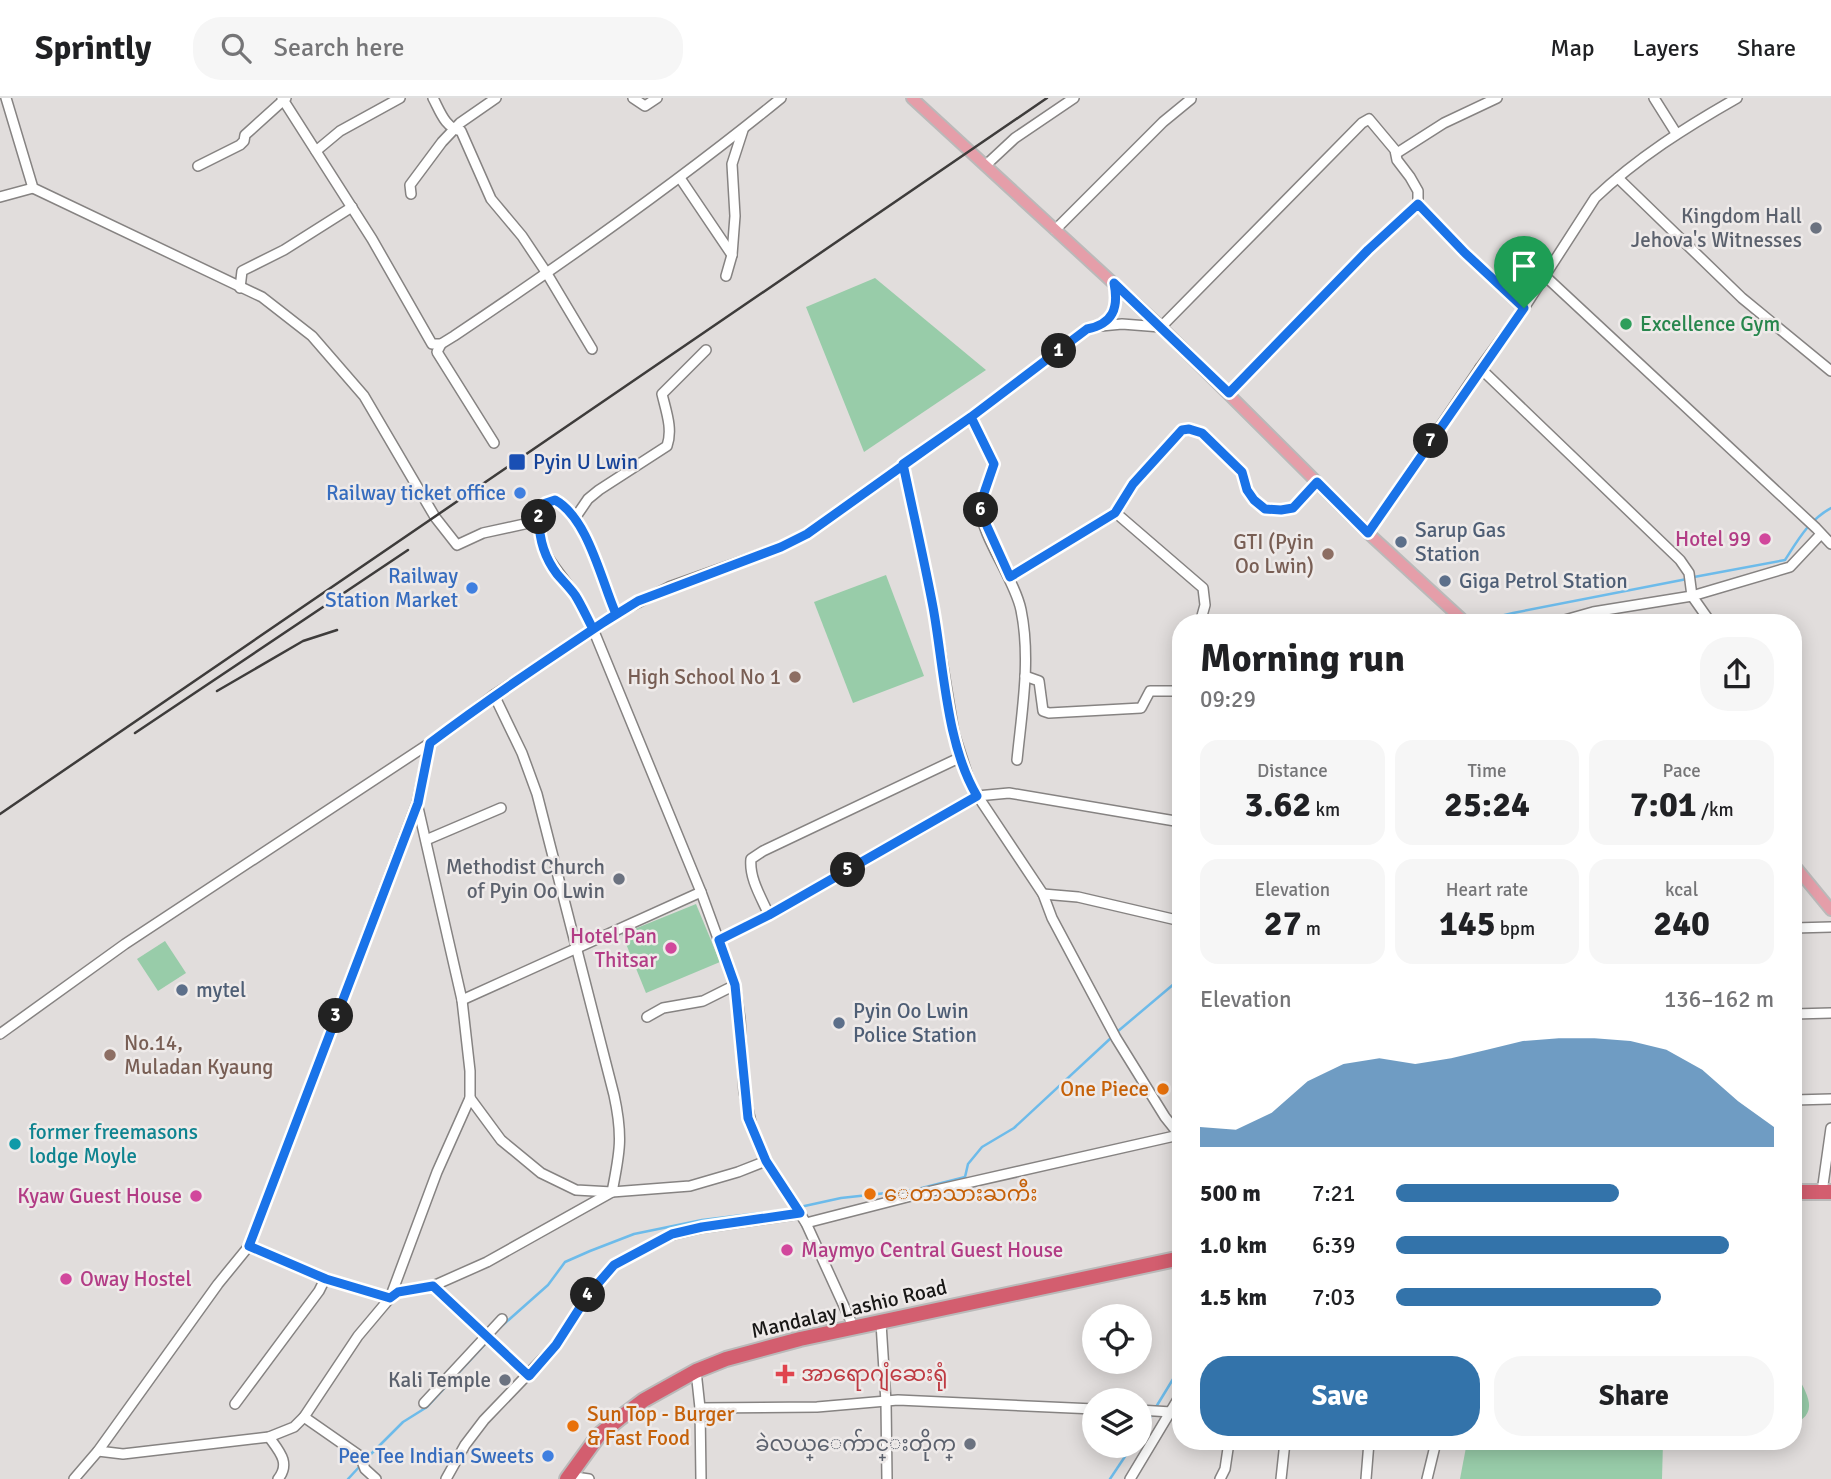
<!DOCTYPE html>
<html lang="en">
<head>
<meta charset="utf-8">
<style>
  body { margin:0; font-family:Signika,"Noto Sans Myanmar",sans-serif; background:#f6f6f6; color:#202124; height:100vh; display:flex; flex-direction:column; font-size:26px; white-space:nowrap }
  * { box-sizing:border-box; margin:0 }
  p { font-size:23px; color:#757577 }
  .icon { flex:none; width:38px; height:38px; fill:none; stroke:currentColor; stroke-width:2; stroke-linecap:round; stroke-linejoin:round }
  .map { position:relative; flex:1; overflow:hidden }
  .details { position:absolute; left:1172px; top:516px; width:630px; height:836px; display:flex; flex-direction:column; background:#fff; border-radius:28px; box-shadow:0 4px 18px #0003 }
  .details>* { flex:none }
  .controls { position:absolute; left:1082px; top:1206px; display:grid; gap:14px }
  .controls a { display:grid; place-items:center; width:70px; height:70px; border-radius:50%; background:#fff; box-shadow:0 4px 18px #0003; font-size:35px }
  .pin { position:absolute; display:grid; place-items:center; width:60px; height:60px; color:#fff; margin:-72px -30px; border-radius:50% 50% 50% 0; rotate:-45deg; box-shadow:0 0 7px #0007 }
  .pin .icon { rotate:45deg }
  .km { position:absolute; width:35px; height:35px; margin:-18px; border-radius:50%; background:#222; color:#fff; font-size:19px; line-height:35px; text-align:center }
  .round { display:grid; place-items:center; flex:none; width:74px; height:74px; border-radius:28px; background:#f6f6f6 }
  .overview { display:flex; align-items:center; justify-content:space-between; height:119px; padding:0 28px }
  h1 { font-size:38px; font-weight:700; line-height:52px }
  .stats { display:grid; grid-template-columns:repeat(3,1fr); gap:10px; height:119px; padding:7px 28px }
  .stats div { display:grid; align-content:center; border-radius:18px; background:#f6f6f6; text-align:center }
  .stats b { font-size:35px; font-weight:700 }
  .stats small { font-size:19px; font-weight:400 }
  .stats p { font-size:19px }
  .chart { height:196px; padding:14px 28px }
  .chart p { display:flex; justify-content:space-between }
  .chart svg { width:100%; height:126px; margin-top:7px; fill:#3373aa; opacity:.7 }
  .button { display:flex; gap:14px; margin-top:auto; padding:14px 28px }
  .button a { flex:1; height:80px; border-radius:28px; background:#3373aa; color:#fff; font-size:28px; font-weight:700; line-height:80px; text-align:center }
  .button a+a { background:#f6f6f6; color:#202124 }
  ul { padding:0 28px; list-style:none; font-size:23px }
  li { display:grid; grid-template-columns:112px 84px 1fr; align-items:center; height:52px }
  li i { height:18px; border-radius:9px; background:#3373aa }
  header { display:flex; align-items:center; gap:42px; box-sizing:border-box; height:98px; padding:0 35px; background:#fff; border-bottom:2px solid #e0e0e0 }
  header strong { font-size:33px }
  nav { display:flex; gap:38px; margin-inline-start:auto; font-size:24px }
  .search { width:490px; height:63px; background:#f6f6f6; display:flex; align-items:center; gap:18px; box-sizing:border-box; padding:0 24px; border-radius:28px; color:#757577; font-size:26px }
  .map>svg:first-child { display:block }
  .green { fill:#98cca9 }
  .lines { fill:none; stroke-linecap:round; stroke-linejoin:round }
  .stream { stroke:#6dbbea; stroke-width:2.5 }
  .minor-casing { stroke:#868382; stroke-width:12 }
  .major-casing { stroke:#bab9b9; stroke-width:14 }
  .highway-casing { stroke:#bab9b9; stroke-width:18 }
  .minor { stroke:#fff; stroke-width:9 }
  .major { stroke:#e59ea9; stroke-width:10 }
  .highway { stroke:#d35e6f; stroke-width:14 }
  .rail { stroke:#3e3c3b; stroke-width:2.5 }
  .route-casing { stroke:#fff; stroke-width:14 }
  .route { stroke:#1a73e8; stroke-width:9 }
  .worship-dot { fill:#6b7280; stroke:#eeeae9; stroke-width:2.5 }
  .leisure-dot { fill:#2e9e5b; stroke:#eeeae9; stroke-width:2.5 }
  .transit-dot { fill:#1a4fb4; stroke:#eeeae9; stroke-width:2.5 }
  .shop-dot { fill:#3f7fe0; stroke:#eeeae9; stroke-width:2.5 }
  .hotel-dot { fill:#d1479c; stroke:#eeeae9; stroke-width:2.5 }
  .service-dot { fill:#5c6f8a; stroke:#eeeae9; stroke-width:2.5 }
  .education-dot { fill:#8d6e63; stroke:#eeeae9; stroke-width:2.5 }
  .food-dot { fill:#e8710a; stroke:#eeeae9; stroke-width:2.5 }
  .culture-dot { fill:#0f9aa8; stroke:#eeeae9; stroke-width:2.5 }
  .health-dot { fill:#e0444e; stroke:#eeeae9; stroke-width:2.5 }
  .labels { text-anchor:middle; stroke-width:5; stroke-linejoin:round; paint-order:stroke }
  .worship-label { font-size:21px; fill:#5b616d; stroke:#eeeae9; text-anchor:end }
  .leisure-label { font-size:21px; fill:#27864d; stroke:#eeeae9; text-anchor:start }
  .transit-label { font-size:21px; fill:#164399; stroke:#eeeae9; text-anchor:start }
  .shop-label { font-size:21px; fill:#366cbe; stroke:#eeeae9; text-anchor:end }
  .service-label { font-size:21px; fill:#4e5e75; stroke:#eeeae9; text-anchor:start }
  .hotel-label { font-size:21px; fill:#b23c85; stroke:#eeeae9; text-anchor:end }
  .education-label { font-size:21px; fill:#785e54; stroke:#eeeae9; text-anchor:end }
  .food-label { font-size:21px; fill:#c56008; stroke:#eeeae9; text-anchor:start }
  .culture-label { font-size:21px; fill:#0d838f; stroke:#eeeae9; text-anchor:start }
  .street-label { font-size:21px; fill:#181716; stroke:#eeeae9 }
  .health-label { font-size:21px; fill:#be3a42; stroke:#eeeae9; text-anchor:start }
</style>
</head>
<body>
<header>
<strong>Sprintly</strong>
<div class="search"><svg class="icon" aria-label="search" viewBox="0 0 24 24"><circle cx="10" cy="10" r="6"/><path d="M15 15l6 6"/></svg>Search here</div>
<nav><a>Map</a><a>Layers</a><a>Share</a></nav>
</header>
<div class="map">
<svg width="1831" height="1381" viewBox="0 0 1831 1381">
  <rect width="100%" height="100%" fill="#e1dddc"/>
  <g class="green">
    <path d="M875,180L986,272L864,354L806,209Z"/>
    <path d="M886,477L924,578L853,605L814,504Z"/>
    <path d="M696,806L720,864L646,895L622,836Z"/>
    <path d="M165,843L186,875L158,893L137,861Z"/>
    <path d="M1794,1116H1796L1797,1220L1794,1232Z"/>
    <path d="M1794,1270C1803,1292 1823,1313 1794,1326Z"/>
    <path d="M1467,1344H1663L1662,1381H1460Z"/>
  </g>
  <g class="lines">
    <g class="stream">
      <path d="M1694,479L1785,462C1798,442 1809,422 1831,410"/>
      <path d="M1483,525L1488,521L1513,515L1687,481"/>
      <path d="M1117,934L1181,880"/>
      <path d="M800,1109L841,1100L914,1092L965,1079L968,1066L982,1049L1014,1030L1112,939"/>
      <path d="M495,1234L548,1187L565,1164L590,1153L634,1136L702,1122L793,1111"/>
      <path d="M1156,1309L1181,1268"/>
      <path d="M1139,1336L1153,1315"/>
      <path d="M364,1363L403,1324L427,1309L487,1244"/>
      <path d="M348,1381L360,1368"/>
      <path d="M1110,1381L1132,1348"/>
    </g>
    <g class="minor-casing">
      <g id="minor">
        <path d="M6,0L33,90L262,199L312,238L364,298L435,419L457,447L483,435L538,423"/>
        <path d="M282,0L372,141L432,246H441L454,238C566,163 677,85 781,0"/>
        <path d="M433,0C440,13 445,30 461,33L491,101L522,138L546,174L592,251"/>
        <path d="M633,0L645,8L657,0"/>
        <path d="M1654,0L1676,35"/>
        <path d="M316,53L340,33L400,0"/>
        <path d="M1397,55L1444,25L1497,0"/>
        <path d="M986,67L1015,40L1074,0"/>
        <path d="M198,68L240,47L244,43L245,37L286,0"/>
        <path d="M680,80L732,157"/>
        <path d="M1618,80L1742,200L1831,273"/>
        <path d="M411,96L410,87L442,44L460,25L496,0"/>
        <path d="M0,99L33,90"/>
        <path d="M1055,132L1163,24L1191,1"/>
        <path d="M726,178L732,157L735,118L732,66L743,32"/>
        <path d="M1545,178L1816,430L1831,446"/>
        <path d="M240,190L242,173L284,152L352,109"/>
        <path d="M1101,228L1122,226L1161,229L1362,25L1369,21L1395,52L1397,62L1410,79L1418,93V105L1465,155L1524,210"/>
        <path d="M441,246L437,254L494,345"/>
        <path d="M1480,270L1680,462L1689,475L1692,498L1593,514L1554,525"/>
        <path d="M1229,295L1368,152L1418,105"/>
        <path d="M971,319L994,366C989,381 981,396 981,412C981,437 1015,482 1021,512C1031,561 1022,612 1017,662"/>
        <path d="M903,366L933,509L954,635L971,688L1043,796L1052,820L1116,940L1165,1019L1181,1039"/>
        <path d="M1116,415L1203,490L1205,507L1200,525"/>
        <path d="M575,420L588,401L599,392L667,348C673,331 666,313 662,296L706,252"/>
        <path d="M1368,435L1480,270L1524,210L1595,100C1637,60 1686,29 1737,0"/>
        <path d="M1010,479L1116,415L1133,386L1182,332L1189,331L1202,335L1242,374L1247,392L1254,403L1265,411L1281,412L1293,410L1317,384"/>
        <path d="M616,516C601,482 588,420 555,403L546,405L540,410C534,456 553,463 575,497C582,508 587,520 593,531L701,794L735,887L740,921L744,994L753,1033L766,1063L806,1125L854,1230"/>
        <path d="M1711,525L1692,498L1790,469L1821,436"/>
        <path d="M1025,578L1039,583L1043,613L1049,615L1141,610L1150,593H1177L1181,585"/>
        <path d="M426,742L501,710"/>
        <path d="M1043,796L1078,799L1181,823"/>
        <path d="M769,817C761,799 749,780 751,761L763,753L961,659"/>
        <path d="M1794,830L1831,829"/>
        <path d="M719,842L769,817L977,698L1009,695L1181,724"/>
        <path d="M462,902L701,794"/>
        <path d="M1794,916L1831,915"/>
        <path d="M647,919L663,910L703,903L735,887"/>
        <path d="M0,936L125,846L430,645L494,597L616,516L669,489L781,449L807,436L971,319L1087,231C1112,226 1119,210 1114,185"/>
        <path d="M470,1000L501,1042L541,1075L576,1092L612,1094L690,1088L738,1074L766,1063"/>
        <path d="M1794,1002L1831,1001"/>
        <path d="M1822,1094L1831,1030"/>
        <path d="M806,1125L923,1095L1179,1037"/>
        <path d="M249,1148L325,1181L390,1200L398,1194L433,1188L487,1164L612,1094C620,1054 623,1038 614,997L537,696L522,655L494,597"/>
        <path d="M433,1188L529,1278"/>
        <path d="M881,1225L886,1304L887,1381"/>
        <path d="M696,1273L700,1310L701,1381"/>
        <path d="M424,1305L502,1221"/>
        <path d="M235,1306L319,1193L325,1181"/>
        <path d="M700,1310L817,1309L898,1302L1094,1311"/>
        <path d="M1139,1312L1171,1314"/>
        <path d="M304,1319L360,1358L365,1371L376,1381"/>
        <path d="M269,1339C279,1353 291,1365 278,1381"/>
        <path d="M98,1353L123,1356L269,1339L294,1329L304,1319L358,1238L390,1200L437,1074L470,1000V973L462,902L417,705"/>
        <path d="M568,1378L589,1381"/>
        <path d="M74,1381L98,1353L218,1186L249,1148L417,705L430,645"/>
        <path d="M446,1381L465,1347L484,1322L556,1247L588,1197L614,1167L672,1137L702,1130L800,1116"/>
        <path d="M1130,1381L1181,1296"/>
        <path d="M1220,1381L1225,1371L1229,1344"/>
        <path d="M1281,1381L1285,1344"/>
        <path d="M1366,1381L1369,1344"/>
        <path d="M1427,1381L1436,1344"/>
      </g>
    </g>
    <g class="major-casing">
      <g id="major">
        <path d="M912,0L1161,229L1368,435L1466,525"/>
        <path d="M1794,767L1831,812"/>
      </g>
    </g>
    <g class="highway-casing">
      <g id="highway">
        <path d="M1794,1094H1831"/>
        <path d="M567,1381L599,1337L620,1320L644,1302L696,1273L726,1261L800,1241L1181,1160"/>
      </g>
    </g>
    <use href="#minor" class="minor"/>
    <use href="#major" class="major"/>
    <use href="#highway" class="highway"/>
    <g class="rail">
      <path d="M217,593L303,543L337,532"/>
      <path d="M135,635L408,452"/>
      <path d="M0,716L1047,0"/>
    </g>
  </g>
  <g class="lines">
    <g class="route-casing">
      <path id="route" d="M1524,210L1465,155L1418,106L1368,152L1229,295L1114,185C1119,210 1113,226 1087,231L971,319L807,436L781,449L638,503L593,531C587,520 582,508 575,497C570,490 563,483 557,476C542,456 537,434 540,410L546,405L555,402C588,420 601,482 616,516C553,558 491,599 430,645L418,705L249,1148L326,1181L390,1200L398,1194L433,1188L529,1278L556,1247L588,1197L614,1167L672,1136L702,1129L800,1115L766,1063L748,1020L735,887L719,842L769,817L977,698C946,646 944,569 933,509C924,461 913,414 903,366L971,319L994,366L982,401L981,415L1010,479L1115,415L1133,386L1182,332L1189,331L1202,335L1242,374L1247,392L1254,402L1265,411L1281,412L1293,410L1317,384L1368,435L1524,210"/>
    </g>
    <use href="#route" class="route"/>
  </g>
  <g class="worship-dot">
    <circle cx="1816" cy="130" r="7"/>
    <circle cx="619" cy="781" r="7"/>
    <circle cx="505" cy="1282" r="7"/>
    <circle cx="970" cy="1346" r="7"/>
  </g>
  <circle class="leisure-dot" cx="1626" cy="226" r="7"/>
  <rect class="transit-dot" x="508" y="355" width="18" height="18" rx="3.5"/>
  <g class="shop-dot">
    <circle cx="520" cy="395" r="7"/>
    <circle cx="472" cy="490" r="7"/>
    <circle cx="548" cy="1358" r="7"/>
  </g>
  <g class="hotel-dot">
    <circle cx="1765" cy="441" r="7"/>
    <circle cx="671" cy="850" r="7"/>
    <circle cx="196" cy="1098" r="7"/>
    <circle cx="787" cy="1152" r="7"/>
    <circle cx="66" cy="1181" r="7"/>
  </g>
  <g class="service-dot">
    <circle cx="1401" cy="444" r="7"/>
    <circle cx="1445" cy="483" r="7"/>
    <circle cx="182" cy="892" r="7"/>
    <circle cx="839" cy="925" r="7"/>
  </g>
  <g class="education-dot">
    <circle cx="1328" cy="456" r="7"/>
    <circle cx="795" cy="579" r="7"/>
    <circle cx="110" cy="957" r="7"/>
  </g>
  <g class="food-dot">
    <circle cx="1163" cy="991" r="7"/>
    <circle cx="870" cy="1096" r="7"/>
    <circle cx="573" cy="1328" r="7"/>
  </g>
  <circle class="culture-dot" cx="15" cy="1046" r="7"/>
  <path class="health-dot" d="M781.5 1265.5h7v7h7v7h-7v7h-7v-7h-7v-7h7z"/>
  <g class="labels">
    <g class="worship-label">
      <text x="1802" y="125">Kingdom Hall<tspan x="1802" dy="24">Jehova's Witnesses</tspan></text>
      <text x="605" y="776">Methodist Church<tspan x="605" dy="24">of Pyin Oo Lwin</tspan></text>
      <text x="491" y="1289">Kali Temple</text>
      <text x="956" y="1353">ခဲလယ္ေက်ာင္းတိုက္</text>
    </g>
    <g class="leisure-label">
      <text x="1640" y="233">Excellence Gym</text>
    </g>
    <g class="transit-label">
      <text x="533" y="371">Pyin U Lwin</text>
    </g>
    <g class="shop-label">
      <text x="506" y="402">Railway ticket office</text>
      <text x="458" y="485">Railway<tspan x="458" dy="24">Station Market</tspan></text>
      <text x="534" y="1365">Pee Tee Indian Sweets</text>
    </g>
    <g class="service-label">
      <text x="1415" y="439">Sarup Gas<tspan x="1415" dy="24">Station</tspan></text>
      <text x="1459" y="490">Giga Petrol Station</text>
      <text x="196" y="899">mytel</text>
      <text x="853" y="920">Pyin Oo Lwin<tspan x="853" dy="24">Police Station</tspan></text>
    </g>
    <g class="hotel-label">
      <text x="1751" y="448">Hotel 99</text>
      <text x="657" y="845">Hotel Pan<tspan x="657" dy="24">Thitsar</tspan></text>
      <text x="182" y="1105">Kyaw Guest House</text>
      <text x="801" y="1159" text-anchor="start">Maymyo Central Guest House</text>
      <text x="80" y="1188" text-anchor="start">Oway Hostel</text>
    </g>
    <g class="education-label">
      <text x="1314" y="451">GTI (Pyin<tspan x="1314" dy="24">Oo Lwin)</tspan></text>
      <text x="781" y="586">High School No 1</text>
      <text x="124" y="952" text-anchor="start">No.14,<tspan x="124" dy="24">Muladan Kyaung</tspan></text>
    </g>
    <g class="food-label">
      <text x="1149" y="998" text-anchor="end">One Piece</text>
      <text x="884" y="1103">ေတာသားႀကီး</text>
      <text x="587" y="1323">Sun Top - Burger<tspan x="587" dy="24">&amp; Fast Food</tspan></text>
    </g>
    <g class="culture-label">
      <text x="29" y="1041">former freemasons<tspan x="29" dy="24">lodge Moyle</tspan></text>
    </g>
    <g class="street-label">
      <text transform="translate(849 1211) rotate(-13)" y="7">Mandalay Lashio Road</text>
    </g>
    <g class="health-label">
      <text x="801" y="1283">အာရောဂျံဆေးရုံ</text>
    </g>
  </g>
</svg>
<div class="controls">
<a><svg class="icon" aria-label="locate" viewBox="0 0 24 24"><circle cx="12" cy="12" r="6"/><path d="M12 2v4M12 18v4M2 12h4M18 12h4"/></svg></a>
<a><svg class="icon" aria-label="layers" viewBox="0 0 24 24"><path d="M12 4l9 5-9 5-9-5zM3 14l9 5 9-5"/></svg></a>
</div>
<div class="pin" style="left:1524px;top:210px;background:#1e9e55"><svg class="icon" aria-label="arrive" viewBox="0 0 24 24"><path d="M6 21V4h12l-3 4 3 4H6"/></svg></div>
<b class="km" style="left:1059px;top:253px">1</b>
<b class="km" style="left:539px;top:419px">2</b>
<b class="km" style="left:336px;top:918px">3</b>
<b class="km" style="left:588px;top:1197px">4</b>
<b class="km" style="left:848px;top:772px">5</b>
<b class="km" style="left:981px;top:412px">6</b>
<b class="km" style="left:1431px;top:343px">7</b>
<section class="details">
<div class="overview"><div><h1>Morning run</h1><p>09:29</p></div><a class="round"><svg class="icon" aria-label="share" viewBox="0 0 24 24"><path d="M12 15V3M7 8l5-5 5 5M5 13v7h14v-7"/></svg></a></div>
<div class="stats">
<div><p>Distance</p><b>3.62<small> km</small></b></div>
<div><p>Time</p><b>25:24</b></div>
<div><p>Pace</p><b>7:01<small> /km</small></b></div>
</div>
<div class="stats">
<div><p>Elevation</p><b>27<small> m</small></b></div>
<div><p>Heart rate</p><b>145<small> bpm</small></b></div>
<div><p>kcal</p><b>240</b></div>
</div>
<div class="chart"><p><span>Elevation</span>136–162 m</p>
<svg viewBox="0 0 160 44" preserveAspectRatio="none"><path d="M0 44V37L10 38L20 32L30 21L40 15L50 13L60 15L70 13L80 10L90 7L100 6L110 6L120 7L130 10L140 17L150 28L160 37V44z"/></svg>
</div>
<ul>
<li><b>500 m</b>7:21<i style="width:59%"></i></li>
<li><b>1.0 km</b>6:39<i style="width:88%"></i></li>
<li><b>1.5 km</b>7:03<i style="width:70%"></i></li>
</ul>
<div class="button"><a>Save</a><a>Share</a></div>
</section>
</div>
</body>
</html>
